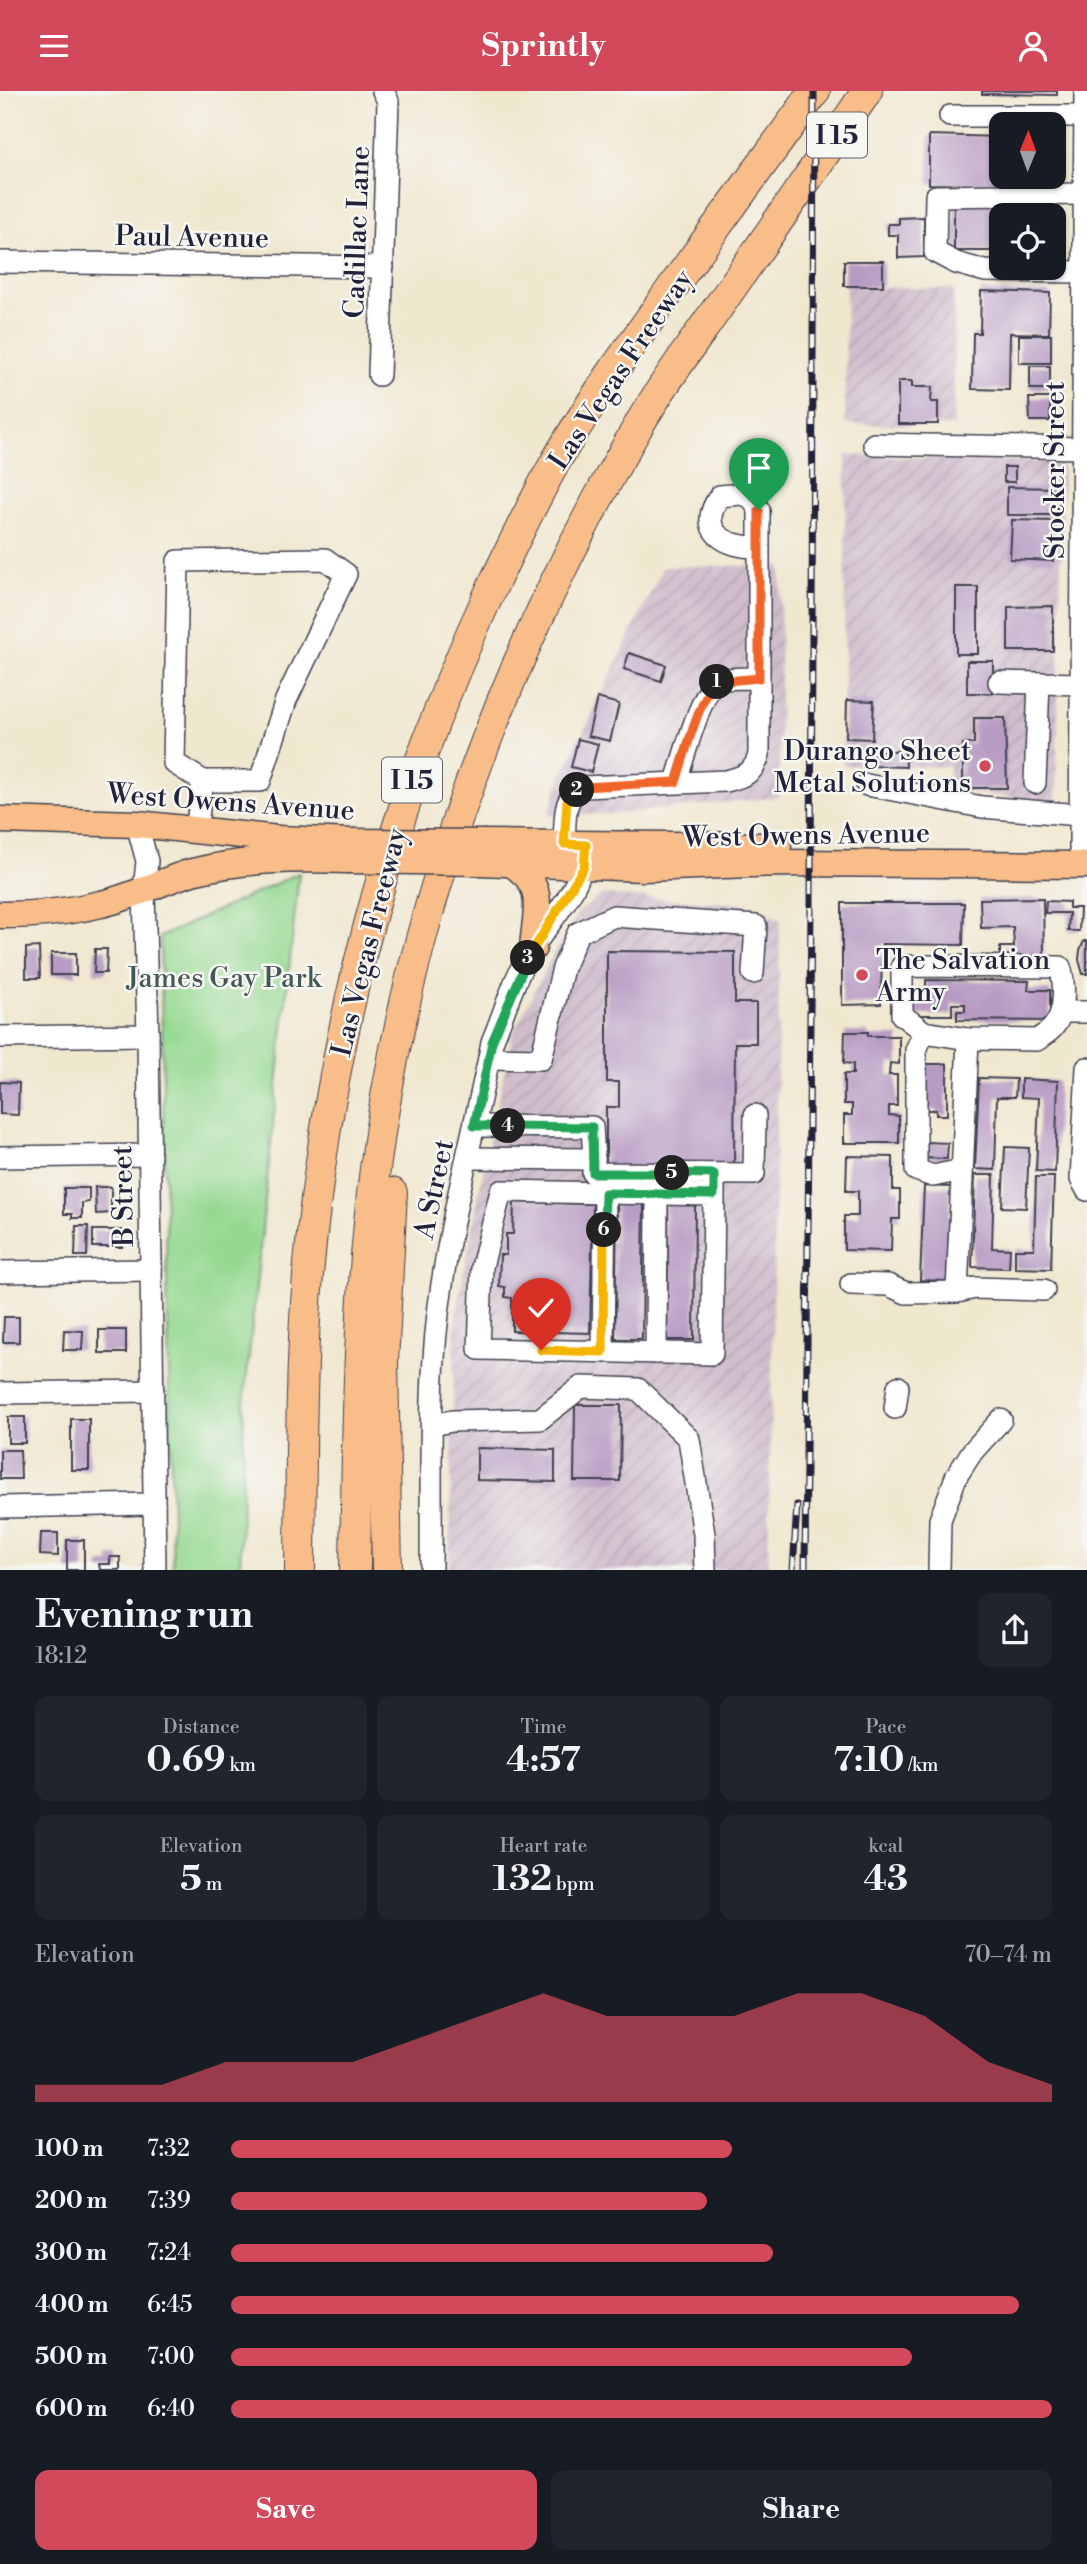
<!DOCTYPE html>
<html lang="en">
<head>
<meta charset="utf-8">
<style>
  body { margin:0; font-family:"Libre Bodoni",serif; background:#20242c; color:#f1f3f6; height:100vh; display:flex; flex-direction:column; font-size:26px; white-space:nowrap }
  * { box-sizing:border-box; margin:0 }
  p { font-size:23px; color:#9ea1a6 }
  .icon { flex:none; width:38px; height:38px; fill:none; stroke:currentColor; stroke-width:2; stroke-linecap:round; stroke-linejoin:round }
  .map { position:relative; height:1479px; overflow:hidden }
  .drawer { display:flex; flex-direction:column; background:#171b24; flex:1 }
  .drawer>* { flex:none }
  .needle { width:46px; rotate:1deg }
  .controls { position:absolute; left:989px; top:21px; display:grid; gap:14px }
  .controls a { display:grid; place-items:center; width:77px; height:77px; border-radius:14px; background:#171b24; box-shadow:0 2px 5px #0004; font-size:35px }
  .pin { position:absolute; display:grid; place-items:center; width:60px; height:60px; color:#fff; margin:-72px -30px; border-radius:50% 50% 50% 0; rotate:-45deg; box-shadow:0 0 7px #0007 }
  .pin .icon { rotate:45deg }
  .km { position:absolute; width:35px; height:35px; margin:-18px; border-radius:50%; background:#222; color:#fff; font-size:19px; line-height:35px; text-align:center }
  .round { display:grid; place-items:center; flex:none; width:74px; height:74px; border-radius:14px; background:#20242c }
  .overview { display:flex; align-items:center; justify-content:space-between; height:119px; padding:0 35px }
  h1 { font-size:38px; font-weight:800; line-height:52px }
  .metrics { display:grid; grid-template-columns:repeat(3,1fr); gap:10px; height:119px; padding:7px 35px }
  .metrics div { display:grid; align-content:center; border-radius:14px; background:#20242c; text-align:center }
  .metrics b { font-size:35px; font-weight:800 }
  .metrics small { font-size:19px; font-weight:400 }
  .metrics p { font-size:19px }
  .chart { height:196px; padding:14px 35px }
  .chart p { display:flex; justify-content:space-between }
  .chart svg { width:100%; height:126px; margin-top:7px; fill:#d1495b; opacity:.7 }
  .primary-button { display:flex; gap:14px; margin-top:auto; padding:14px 35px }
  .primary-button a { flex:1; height:80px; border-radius:14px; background:#d1495b; color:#fff; font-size:28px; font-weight:800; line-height:80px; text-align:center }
  .primary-button a+a { background:#20242c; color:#f1f3f6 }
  ul { padding:0 35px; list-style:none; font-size:23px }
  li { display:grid; grid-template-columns:112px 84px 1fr; align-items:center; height:52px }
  li i { height:18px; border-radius:9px; background:#d1495b }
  header { display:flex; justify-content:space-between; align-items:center; height:91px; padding:0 35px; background:#d1495b; color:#fff; font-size:32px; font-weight:800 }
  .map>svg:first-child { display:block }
  .industrial { fill:url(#industrial-furrows) }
  .park { fill:#95d991; stroke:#5c7e66; stroke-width:2 }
  .building { fill:#b79bc3 }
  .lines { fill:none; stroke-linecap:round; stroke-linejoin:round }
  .minor-casing { stroke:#414051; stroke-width:24 }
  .major-casing { stroke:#414051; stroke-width:29 }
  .highway-casing { stroke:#414051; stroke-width:32 }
  .minor { stroke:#fff; stroke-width:21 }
  .major { stroke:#f8bd88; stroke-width:26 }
  .highway { stroke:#f8bd88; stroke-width:30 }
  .rail-casing { stroke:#22223b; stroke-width:7 }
  .rail { stroke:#f6f6f2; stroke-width:4.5; stroke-dasharray:13; stroke-linecap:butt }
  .major-bridge-casing { stroke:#414051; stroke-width:29; stroke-linecap:butt }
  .major-bridge { stroke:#f8bd88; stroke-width:26 }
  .split-1-casing { stroke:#fff; stroke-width:14 }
  .split-2-casing { stroke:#fff; stroke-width:14 }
  .split-3-casing { stroke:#fff; stroke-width:14 }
  .split-4-casing { stroke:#fff; stroke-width:14 }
  .split-5-casing { stroke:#fff; stroke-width:14 }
  .split-6-casing { stroke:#fff; stroke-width:14 }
  .split-7-casing { stroke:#fff; stroke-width:14 }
  .split-1 { stroke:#f0652b; stroke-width:9 }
  .split-2 { stroke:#f0652b; stroke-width:9 }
  .split-3 { stroke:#f5b400; stroke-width:9 }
  .split-4 { stroke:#22a559; stroke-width:9 }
  .split-5 { stroke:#22a559; stroke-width:9 }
  .split-6 { stroke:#22a559; stroke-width:9 }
  .split-7 { stroke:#f5b400; stroke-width:9 }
  .poi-dot { fill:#d1495b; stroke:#f6f6f2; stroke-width:2.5 }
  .labels { text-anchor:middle; stroke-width:5; stroke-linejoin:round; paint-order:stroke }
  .shield { fill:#f6f6f2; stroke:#626272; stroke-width:2 }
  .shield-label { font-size:26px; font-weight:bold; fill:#22223b }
  .street-label { font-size:28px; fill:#22223b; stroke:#f6f6f2 }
  .poi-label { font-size:28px; fill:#22223b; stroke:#f6f6f2; text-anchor:end }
  .park-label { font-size:28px; fill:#445955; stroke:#f6f6f2 }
</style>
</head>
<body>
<header><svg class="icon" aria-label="menu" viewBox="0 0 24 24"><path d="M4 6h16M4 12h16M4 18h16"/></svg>Sprintly<svg class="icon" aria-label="person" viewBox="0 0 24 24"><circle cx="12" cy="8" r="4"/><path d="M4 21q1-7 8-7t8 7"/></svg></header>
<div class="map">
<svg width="1087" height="1479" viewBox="0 0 1087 1479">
  <defs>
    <pattern id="industrial-furrows" width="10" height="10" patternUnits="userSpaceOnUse" patternTransform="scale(1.75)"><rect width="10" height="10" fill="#d0bdcc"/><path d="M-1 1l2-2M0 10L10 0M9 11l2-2" fill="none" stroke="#b2a2b0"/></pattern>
  </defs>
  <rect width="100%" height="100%" fill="#f6f6f2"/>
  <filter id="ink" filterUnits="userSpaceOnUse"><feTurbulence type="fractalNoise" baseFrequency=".0143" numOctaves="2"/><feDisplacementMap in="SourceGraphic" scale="14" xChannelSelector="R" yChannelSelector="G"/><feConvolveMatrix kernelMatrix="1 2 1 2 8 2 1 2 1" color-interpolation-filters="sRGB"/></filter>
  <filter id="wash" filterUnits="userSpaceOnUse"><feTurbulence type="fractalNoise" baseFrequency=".00686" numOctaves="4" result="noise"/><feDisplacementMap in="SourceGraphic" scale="28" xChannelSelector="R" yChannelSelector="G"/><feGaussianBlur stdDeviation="1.57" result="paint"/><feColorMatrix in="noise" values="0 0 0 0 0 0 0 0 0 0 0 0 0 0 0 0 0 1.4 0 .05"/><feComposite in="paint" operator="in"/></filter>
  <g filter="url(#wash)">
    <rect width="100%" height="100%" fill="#f0e7cf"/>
    <g class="industrial">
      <path d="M846,195L954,198V335L845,333Z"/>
      <path d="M846,364L1057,371L1063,376L1056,713L950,698L949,676L843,674Z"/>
      <path d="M781,474L779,706L616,723L548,724L560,689L663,476Z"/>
      <path d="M601,804L744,813L780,828L768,1479H449L455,1229L482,1085L512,945L553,863L578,822Z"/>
    </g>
    <path class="park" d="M299,782L244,1312L240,1479H173L160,846Z"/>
    <g id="blocks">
      <g class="building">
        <path d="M982,0H1057V4L982,3Z"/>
        <path d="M929,44L1001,46V86H1054V47H1057V96L929,93Z"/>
        <path d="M954,111H1056V160H1054V124H1001V160H954Z"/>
        <path d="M924,126V166L898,167V144H888V133H899V127Z"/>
        <rect x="844" y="170" width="39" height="25"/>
        <path d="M981,200L1050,202L1049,243L1010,242L1009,299L972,298L973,242H980Z"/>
        <rect x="1019" y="244" width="32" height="28"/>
        <rect x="1030" y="275" width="20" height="23"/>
        <path d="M898,290H912V296H932L931,311H938V333H898Z"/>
        <path d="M1029,307H1050V330H1030Z"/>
        <rect x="1004" y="376" width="11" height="15"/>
        <path d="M1007,396L1057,397V424H1007Z"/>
        <path d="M1012,429L1054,430L1053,470L1010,468Z"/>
        <rect x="956" y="496" width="22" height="67"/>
        <path d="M1053,515V560H1008V516Z"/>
        <path d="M629,562L666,574L661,590L624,578Z"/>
        <rect x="967" y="570" width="26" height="32"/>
        <path d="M597,607L619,613L610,650L588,645Z"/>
        <path d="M847,609L874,610L872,648L846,647Z"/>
        <path d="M974,627H1005L1007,697H963V653H974Z"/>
        <path d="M578,648L598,653L591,681L571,676Z"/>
        <path d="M878,660H905L906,676L873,675V664L878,665Z"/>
        <path d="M1043,807L1044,865H1000V856H1014L1013,836L981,837L980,808Z"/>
        <path d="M1046,810L1069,811V817H1080L1079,840H1068L1069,822H1045Z"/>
        <path d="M842,812H964L963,854L882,853L881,913L842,914Z"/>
        <path d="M1084,850H1087V883H1083L1079,869L1080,859Z"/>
        <path d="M39,856L40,887H26V857Z"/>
        <path d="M95,858H107L106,882H94Z"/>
        <path d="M607,860L735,861V912H756V952H735L734,1079H606V1016H619V991H607Z"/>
        <rect x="51" y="862" width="25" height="22"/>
        <path d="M926,889L1029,890L1028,899H1050V930L957,929V920H965V913H952V924H909V903H917V910H926Z"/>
        <path d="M845,941H868V945H899V973L890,972L889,984H897V1015H889V1024L899,1025V1052H844V1024H852V1013H844V983H853V973L844,972Z"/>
        <path d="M924,973H947V1024H936V1019H924Z"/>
        <path d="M979,987L1016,988L1015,1006H997L995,1079L975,1078Z"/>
        <path d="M1021,988L1058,990L1055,1081L1036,1080L1039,1007L1021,1006Z"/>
        <path d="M0,991L19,992L18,1024L0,1023Z"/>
        <path d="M926,1051L948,1052L947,1068L925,1067Z"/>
        <path d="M1005,1056L1029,1057L1026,1117L1002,1116Z"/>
        <path d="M847,1065L893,1066V1099H900V1128H892L891,1160L844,1159V1125H858V1100H846Z"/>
        <path d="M975,1084H994L992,1157L1010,1158L1009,1177L972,1176Z"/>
        <path d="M1036,1086H1054L1051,1178L1015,1177V1158H1034Z"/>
        <path d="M924,1095L951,1096L947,1190L920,1189Z"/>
        <path d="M95,1096H111V1122L96,1123Z"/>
        <path d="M64,1097H89V1111L82,1112V1127H72V1123H64Z"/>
        <path d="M514,1111L593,1113L590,1242L512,1240V1207L505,1206V1196L499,1195L500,1164H506V1143H513Z"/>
        <path d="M617,1112L644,1113L642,1248H615Z"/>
        <path d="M668,1113H695L694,1249H667Z"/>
        <path d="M76,1135H88L87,1165H75Z"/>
        <rect x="93" y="1139" width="29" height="17"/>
        <path d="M4,1226H19V1251H3Z"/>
        <path d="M64,1239L83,1240L82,1259H63Z"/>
        <rect x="99" y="1239" width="27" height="23"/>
        <path d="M575,1314H621L620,1390H574Z"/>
        <rect x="8" y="1326" width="17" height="26"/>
        <rect x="71" y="1328" width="18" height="51"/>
        <path d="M477,1357L555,1359V1391L477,1389Z"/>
        <path d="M0,1359H20L21,1388H0Z"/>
        <path d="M41,1442H58V1465L40,1464Z"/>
        <rect x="67" y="1449" width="17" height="30"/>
        <path d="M110,1466H120V1479H100L99,1473H110Z"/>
      </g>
    </g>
  </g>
  <g filter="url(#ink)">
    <use href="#blocks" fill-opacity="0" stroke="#414051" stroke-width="2"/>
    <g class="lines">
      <g class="minor-casing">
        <g id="minor">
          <path d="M950,25H1085"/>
          <path d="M0,171L383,176"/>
          <path d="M1084,181L985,180L956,172L935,161L936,105L1084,103"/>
          <path d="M379,284L388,10L383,0"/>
          <path d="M874,353L1083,357"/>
          <path d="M999,591L1081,593"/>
          <path d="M676,691C682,672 702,595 720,589C731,586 747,588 759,587"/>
          <path d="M1035,692L1039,592"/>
          <path d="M867,694L982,716L1080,724"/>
          <path d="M137,733L147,770L144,800L148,944L155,1479"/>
          <path d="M196,739L203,690H260L286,609L346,483L325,468L178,470L174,672L203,690"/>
          <path d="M564,753C566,731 561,706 583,696L726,690C743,686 755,682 759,663V419L751,406L741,403L720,405C695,440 726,457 759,456"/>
          <path d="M1080,758L1085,0"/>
          <path d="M902,875L1060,876C1065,892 1066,921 1054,935C1050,941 1042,945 1037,949L968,948L924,941L902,924Z"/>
          <path d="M1061,921H1087"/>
          <path d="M924,941L916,959V1079L933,1085L962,1079"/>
          <path d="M0,946L148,944"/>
          <path d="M489,967L541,968L563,877L578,842L614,825L756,835L753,882"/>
          <path d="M1087,977L1081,1088L1087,1099"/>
          <path d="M0,1066L150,1064"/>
          <path d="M468,1067L594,1068L592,1036L475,1035"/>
          <path d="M594,1068L593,1082L754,1083L755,1024"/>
          <path d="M714,1104L501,1100L482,1176L479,1258L712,1263L714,1104V1083"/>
          <path d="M0,1181L151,1179"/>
          <path d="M851,1193L888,1194L906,1202L957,1201L975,1197L1044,1199"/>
          <path d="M957,1201L968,948"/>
          <path d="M603,1261L605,1102"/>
          <path d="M656,1262L657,1103"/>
          <path d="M0,1302L153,1300"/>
          <path d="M895,1317L898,1296"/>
          <path d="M432,1334L452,1330L540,1328L581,1296L638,1298L689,1348L704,1443L705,1479"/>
          <path d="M0,1416L154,1413"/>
          <path d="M431,1479C432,1394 428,1308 438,1223C448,1138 471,1052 489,967L492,951C505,920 515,884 533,856C552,827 582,797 585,761"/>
          <path d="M939,1479L940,1429L956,1386L972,1361L1001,1329"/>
        </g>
      </g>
      <g class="major-casing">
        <g id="major">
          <path d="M0,729L137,733L279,748L353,751"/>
          <path d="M485,752L778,755"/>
          <path d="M479,771L644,777L779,772L1087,774"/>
          <path d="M509,771C548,795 536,817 533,857"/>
          <path d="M0,824C34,824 68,821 101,813C133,806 161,790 192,781C243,768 295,767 347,769"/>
        </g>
      </g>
      <g class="highway-casing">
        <g id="highway">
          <path d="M300,1479C301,1377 300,1274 309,1173C331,934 392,708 494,492C515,449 536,404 560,363C597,300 640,242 682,183C726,122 771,61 815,0"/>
          <path d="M355,1479C357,1345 358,1211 375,1078C409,815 507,560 640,332C667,286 700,243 730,199C776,133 822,67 867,0"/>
          <path d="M387,1479L383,1271L392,1102"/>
        </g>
      </g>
      <use href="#minor" class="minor"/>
      <use href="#major" class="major"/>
      <use href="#highway" class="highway"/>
      <g class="rail-casing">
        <g id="rail">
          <path d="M793,1479L797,1414"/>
          <path d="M805,1479L811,813L814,0"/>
        </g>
      </g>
      <use href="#rail" class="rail"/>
      <g class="major-bridge-casing">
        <g id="major-bridge">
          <path d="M353,751L485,752"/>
          <path d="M347,769L479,771"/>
        </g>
      </g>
      <use href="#major-bridge" class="major-bridge"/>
    </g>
  </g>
  <g class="lines" filter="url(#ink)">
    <g class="split-1-casing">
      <path id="split-1" d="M717,591L759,587V419"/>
    </g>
    <g class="split-2-casing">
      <path id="split-2" d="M577,699L583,696L676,691C683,670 701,601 717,591"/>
    </g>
    <g class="split-3-casing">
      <path id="split-3" d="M528,867L584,776L586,754L564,753L567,710L577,699"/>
    </g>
    <g class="split-4-casing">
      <path id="split-4" d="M508,1035H474L492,951L528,867"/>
    </g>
    <g class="split-5-casing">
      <path id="split-5" d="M508,1035L592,1036L593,1082H672"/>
    </g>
    <g class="split-6-casing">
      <path id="split-6" d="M604,1139L605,1102L714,1104V1083L672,1082"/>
    </g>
    <g class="split-7-casing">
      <path id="split-7" d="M541,1259L603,1261L604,1139"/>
    </g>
    <use href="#split-1" class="split-1"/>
    <use href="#split-2" class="split-2"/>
    <use href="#split-3" class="split-3"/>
    <use href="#split-4" class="split-4"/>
    <use href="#split-5" class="split-5"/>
    <use href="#split-6" class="split-6"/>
    <use href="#split-7" class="split-7"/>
  </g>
  <g class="poi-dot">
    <circle cx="985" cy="675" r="7"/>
    <circle cx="862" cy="884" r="7"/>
  </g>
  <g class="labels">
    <g class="shield">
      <rect x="807" y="21.5" width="60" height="45" rx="5"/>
      <rect x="382" y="666.5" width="60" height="45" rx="5"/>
    </g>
    <g class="shield-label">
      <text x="837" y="53">I 15</text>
      <text x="412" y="698">I 15</text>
    </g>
    <g class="street-label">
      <text transform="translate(356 141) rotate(-88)" y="10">Cadillac Lane</text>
      <text transform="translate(192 145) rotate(1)" y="10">Paul Avenue</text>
      <text transform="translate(620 278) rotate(-56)" y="10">Las Vegas Freeway</text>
      <text transform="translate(1054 379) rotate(-90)" y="10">Stocker Street</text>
      <text transform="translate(231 710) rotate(4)" y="10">West Owens Avenue</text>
      <text transform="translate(806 743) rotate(-1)" y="10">West Owens Avenue</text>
      <text transform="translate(368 851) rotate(-76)" y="10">Las Vegas Freeway</text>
      <text transform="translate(433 1098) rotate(-78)" y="10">A Street</text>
      <text transform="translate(122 1105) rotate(-91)" y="10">B Street</text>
    </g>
    <g class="poi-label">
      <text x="971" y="669">Durango Sheet<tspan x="971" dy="32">Metal Solutions</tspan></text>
      <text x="876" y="878" text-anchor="start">The Salvation<tspan x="876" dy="32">Army</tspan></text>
    </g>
    <g class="park-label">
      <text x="224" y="896">James Gay Park</text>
    </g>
  </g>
</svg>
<div class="controls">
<a><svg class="needle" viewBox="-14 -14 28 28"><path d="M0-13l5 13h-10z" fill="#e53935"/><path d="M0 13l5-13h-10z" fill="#9ea1a6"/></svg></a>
<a><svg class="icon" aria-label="locate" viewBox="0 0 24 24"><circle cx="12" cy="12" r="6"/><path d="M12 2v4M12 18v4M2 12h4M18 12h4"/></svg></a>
</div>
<div class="pin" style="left:759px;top:419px;background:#1e9e55"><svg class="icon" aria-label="arrive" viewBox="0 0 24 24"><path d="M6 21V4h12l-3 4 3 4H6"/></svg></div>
<div class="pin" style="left:541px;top:1259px;background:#d93025"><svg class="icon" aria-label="check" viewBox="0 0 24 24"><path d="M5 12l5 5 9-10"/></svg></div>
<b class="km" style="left:717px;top:591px">1</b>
<b class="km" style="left:577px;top:699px">2</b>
<b class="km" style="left:528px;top:867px">3</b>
<b class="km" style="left:508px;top:1035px">4</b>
<b class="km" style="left:672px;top:1082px">5</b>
<b class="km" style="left:604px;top:1139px">6</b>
</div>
<section class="drawer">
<div class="overview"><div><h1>Evening run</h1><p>18:12</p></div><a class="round"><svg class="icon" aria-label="share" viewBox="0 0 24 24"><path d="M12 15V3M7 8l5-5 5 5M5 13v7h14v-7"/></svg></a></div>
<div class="metrics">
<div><p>Distance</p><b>0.69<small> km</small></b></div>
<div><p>Time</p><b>4:57</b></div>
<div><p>Pace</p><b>7:10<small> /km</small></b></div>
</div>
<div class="metrics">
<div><p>Elevation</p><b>5<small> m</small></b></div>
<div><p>Heart rate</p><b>132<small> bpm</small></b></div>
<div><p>kcal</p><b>43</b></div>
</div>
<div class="chart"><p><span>Elevation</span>70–74 m</p>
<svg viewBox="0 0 160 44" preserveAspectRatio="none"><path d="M0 44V38L10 38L20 38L30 30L40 30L50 30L60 22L70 14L80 6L90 14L100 14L110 14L120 6L130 6L140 14L150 30L160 38V44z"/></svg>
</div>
<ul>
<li><b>100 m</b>7:32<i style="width:61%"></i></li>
<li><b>200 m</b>7:39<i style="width:58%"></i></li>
<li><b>300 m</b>7:24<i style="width:66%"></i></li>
<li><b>400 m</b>6:45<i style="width:96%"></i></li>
<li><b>500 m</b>7:00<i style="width:83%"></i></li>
<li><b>600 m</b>6:40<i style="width:100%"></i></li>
</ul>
<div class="primary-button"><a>Save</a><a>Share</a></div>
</section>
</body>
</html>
